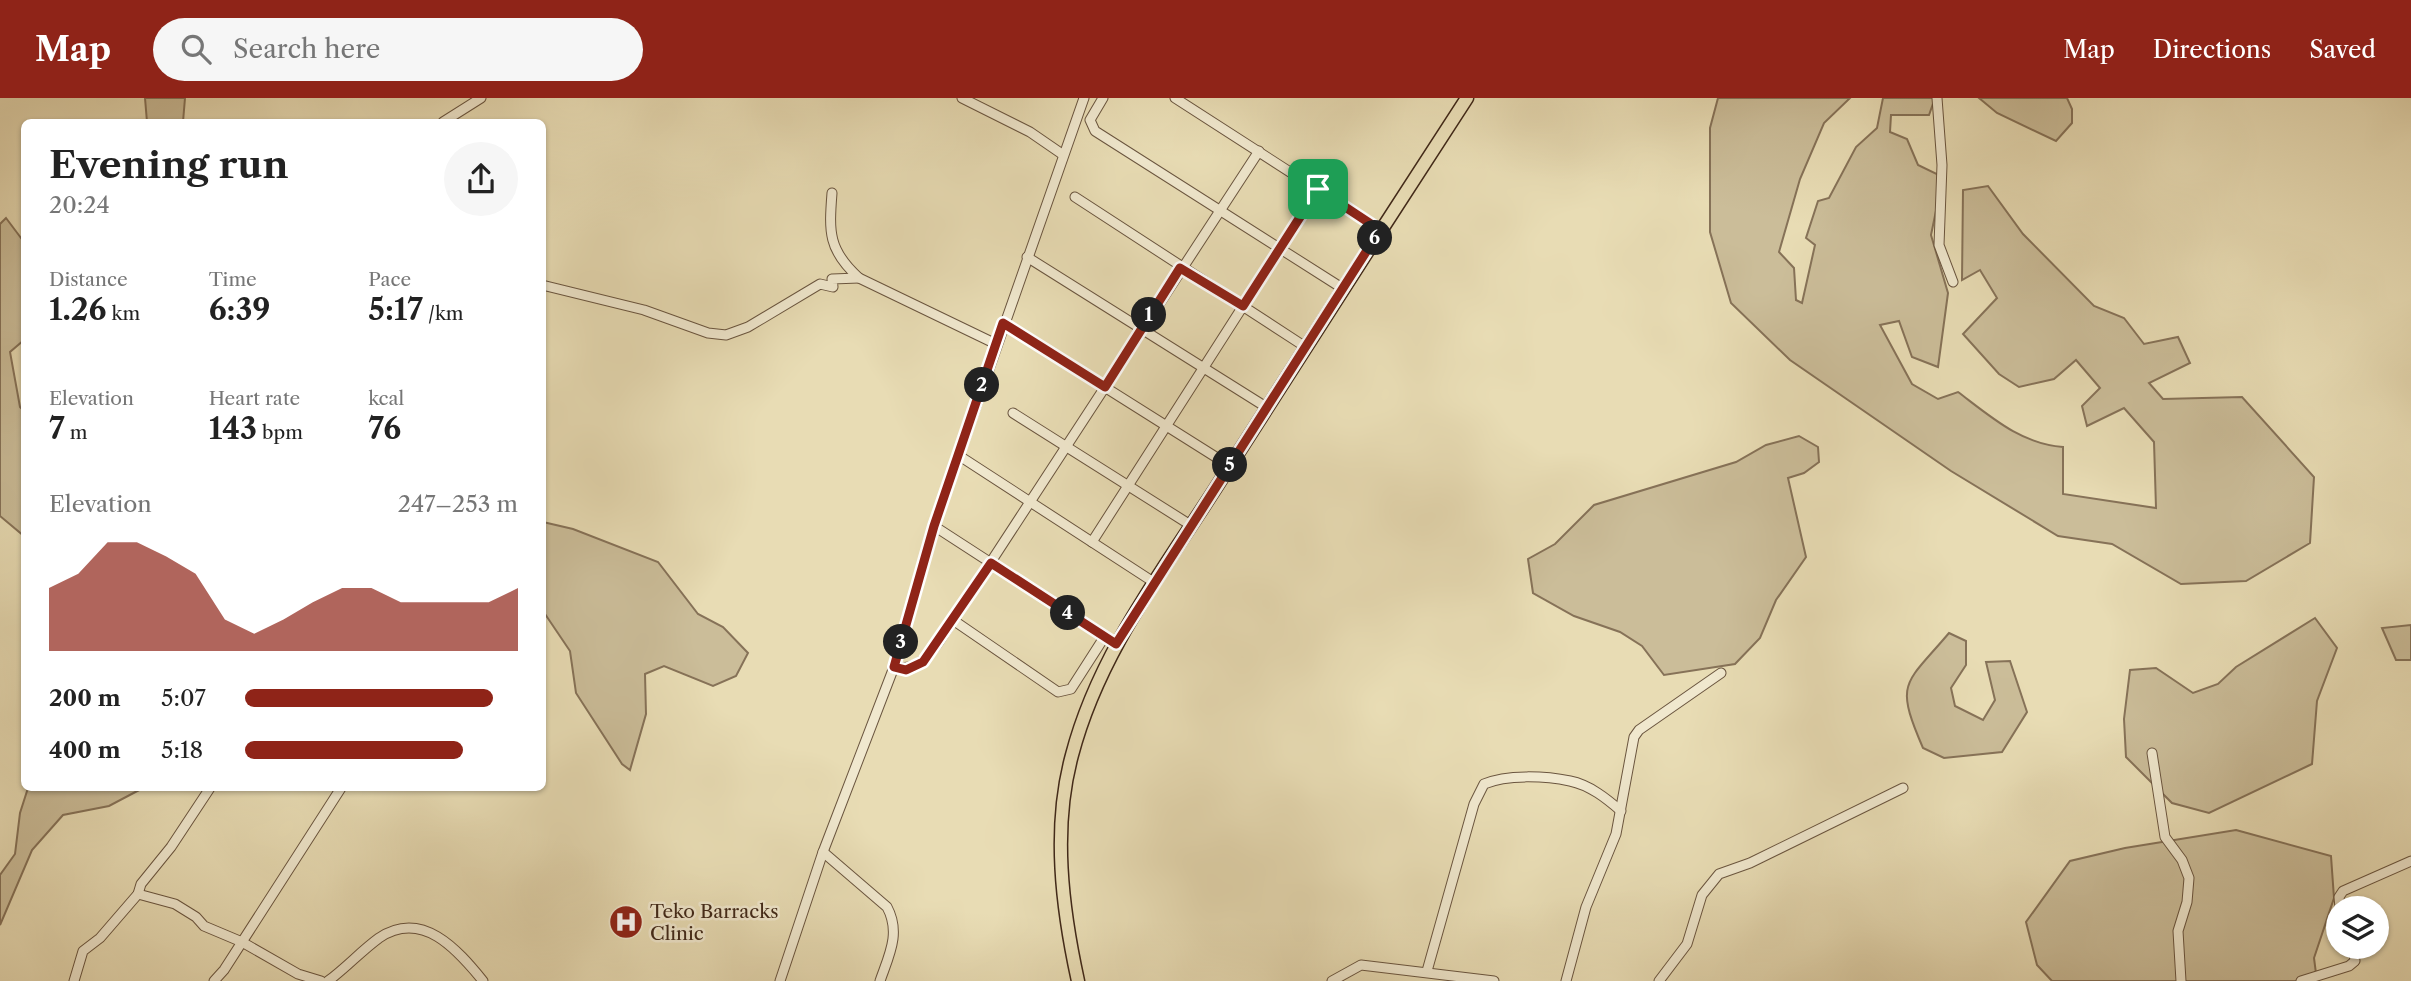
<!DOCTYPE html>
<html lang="en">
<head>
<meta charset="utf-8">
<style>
  body { margin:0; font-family:"Libre Caslon Text",serif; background:#f6f6f6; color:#222; height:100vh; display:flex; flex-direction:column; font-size:26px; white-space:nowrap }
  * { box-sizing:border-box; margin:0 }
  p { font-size:23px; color:#767676 }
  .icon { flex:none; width:38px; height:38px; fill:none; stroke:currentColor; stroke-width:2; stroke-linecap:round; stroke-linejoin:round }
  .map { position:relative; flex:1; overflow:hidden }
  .sheet { position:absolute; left:21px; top:21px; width:525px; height:672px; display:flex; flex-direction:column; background:#fff; border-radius:10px; box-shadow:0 2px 5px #0004 }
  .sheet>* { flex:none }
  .tools { position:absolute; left:2326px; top:798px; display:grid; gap:14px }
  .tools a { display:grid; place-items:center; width:63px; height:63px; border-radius:50%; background:#fff; box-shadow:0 2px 5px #0004; font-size:35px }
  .pin { position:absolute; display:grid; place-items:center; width:60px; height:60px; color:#fff; margin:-30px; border-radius:14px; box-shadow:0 4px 10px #0006 }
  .km { position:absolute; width:35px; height:35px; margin:-18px; border-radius:50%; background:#222; color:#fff; font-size:19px; line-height:35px; text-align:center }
  .round { display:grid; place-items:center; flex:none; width:74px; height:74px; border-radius:37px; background:#f6f6f6 }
  .headline { display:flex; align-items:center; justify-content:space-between; height:119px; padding:0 28px }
  h1 { font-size:38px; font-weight:700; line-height:52px }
  .metrics { display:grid; grid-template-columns:repeat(3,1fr); gap:10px; height:119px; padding:7px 28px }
  .metrics div { display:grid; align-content:center }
  .metrics b { font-size:30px; font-weight:700 }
  .metrics small { font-size:19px; font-weight:400 }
  .metrics p { font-size:19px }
  .chart { height:196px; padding:14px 28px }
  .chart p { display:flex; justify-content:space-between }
  .chart svg { width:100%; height:126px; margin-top:7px; fill:#8f2418; opacity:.7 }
  ul { padding:0 28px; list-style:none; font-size:23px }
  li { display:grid; grid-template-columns:112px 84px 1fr; align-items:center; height:52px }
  li i { height:18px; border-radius:9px; background:#8f2418 }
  header { display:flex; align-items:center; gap:42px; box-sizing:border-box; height:98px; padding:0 35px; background:#8f2418; color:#fff }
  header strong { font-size:33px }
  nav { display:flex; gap:38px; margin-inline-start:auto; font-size:24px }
  .search { width:490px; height:63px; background:#f6f6f6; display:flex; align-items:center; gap:18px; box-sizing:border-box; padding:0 24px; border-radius:38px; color:#767676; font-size:26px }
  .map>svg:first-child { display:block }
  .green { fill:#cbbd99; stroke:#867258; stroke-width:2 }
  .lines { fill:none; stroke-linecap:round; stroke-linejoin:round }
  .minor-casing { stroke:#6a553f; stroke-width:11 }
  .major-casing { stroke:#402818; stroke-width:15 }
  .minor { stroke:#f0e8ce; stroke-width:9 }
  .major { stroke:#e8dcb4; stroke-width:12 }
  .route-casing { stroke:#fff; stroke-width:14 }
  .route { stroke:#8f2418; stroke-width:9 }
  .labels { text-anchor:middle; stroke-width:5; stroke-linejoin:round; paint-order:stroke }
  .poi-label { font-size:19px; fill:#402818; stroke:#f0e8ce; text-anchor:start }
</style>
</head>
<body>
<header>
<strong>Map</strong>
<div class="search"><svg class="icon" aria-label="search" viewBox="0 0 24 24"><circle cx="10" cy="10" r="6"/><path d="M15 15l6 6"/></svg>Search here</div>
<nav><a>Map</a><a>Directions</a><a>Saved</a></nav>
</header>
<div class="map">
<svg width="2411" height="883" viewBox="0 0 2411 883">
  <rect width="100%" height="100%" fill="#e8dcb4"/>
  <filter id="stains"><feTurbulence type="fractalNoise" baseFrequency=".00286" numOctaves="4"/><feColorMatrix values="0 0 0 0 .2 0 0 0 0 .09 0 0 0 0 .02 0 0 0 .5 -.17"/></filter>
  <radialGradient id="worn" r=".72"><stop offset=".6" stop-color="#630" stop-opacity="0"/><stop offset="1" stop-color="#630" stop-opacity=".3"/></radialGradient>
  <g class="green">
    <path d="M145,0H185L183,24H147Z"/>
    <path d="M1718,0H1850L1824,25L1800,81L1779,154L1794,170L1796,202L1802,205L1815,147L1806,140L1818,103L1829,100L1856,49L1877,30L1883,0H1935L1929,17H1891L1890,34L1907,41L1918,67L1943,79L1931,137L1948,195L1938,269L1912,259L1899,223L1880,227L1912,286L1938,301L1958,294C1991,319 2021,346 2063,349V396L2156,410L2154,344L2124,310L2087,328L2082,308L2100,290L2076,262L2054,281L2019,289L1999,276L1963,236L1997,200L1980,172L1962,182L1963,92L1988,88L2023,136L2094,208L2124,220L2144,246L2178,239L2190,265L2149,285L2163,301L2242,299L2314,379L2310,445L2246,483L2181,486L2112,446L2058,438L1951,373L1790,262L1731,205L1710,134V30Z"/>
    <path d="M1979,0H2067L2072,11V25L2056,43L1997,15Z"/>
    <path d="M6,120L24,144V242L10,254L20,309L24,313V438L0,418V126Z"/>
    <path d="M1799,338L1818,349L1819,364L1804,375L1788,380L1806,459L1776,502L1760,540L1735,566L1664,577L1642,548L1620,534L1574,518L1533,495L1528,461L1555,446L1594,407L1736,364L1766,347Z"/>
    <path d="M543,424L573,431L658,464L698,516L723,529L748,555L736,578L713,588L664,568L645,576L646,616L630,672L622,666L576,595L570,553L543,513Z"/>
    <path d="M2315,520L2337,550L2317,603L2312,666L2209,715L2172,705L2126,659L2124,621L2130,572L2156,570L2193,595L2218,586L2236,569Z"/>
    <path d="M2411,527V562H2396L2382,530Z"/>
    <path d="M1949,535L1966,543V567L1951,590L1955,608L1983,622L1995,602L1986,564L2010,563L2027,614L2002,654L1944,660L1923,650C1894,583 1905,587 1949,535Z"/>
    <path d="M28,690H143L109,708L63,717L32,752L0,827V777L15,756L20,715Z"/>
    <path d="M2236,732L2331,758L2334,800L2314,860L2317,883H2052L2037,867L2026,824L2070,763L2125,750Z"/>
  </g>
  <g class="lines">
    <g class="minor-casing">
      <g id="minor">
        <path d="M962,0L1030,34L1062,56"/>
        <path d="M1103,0L1090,22L1095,33L1342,190"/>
        <path d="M1175,0L1380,132"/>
        <path d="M1937,0L1942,67L1939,147L1953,184"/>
        <path d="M443,24L481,0"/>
        <path d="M832,95C829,134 828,152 859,180L996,246"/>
        <path d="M1075,99L1304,248"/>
        <path d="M1027,159L1266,309"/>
        <path d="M542,187L644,212L708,235L726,237L748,229L820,186L833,189L832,181L859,180"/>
        <path d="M1003,225L1230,368"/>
        <path d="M1013,315L1192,428"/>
        <path d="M958,357L1155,485"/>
        <path d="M934,428L1116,546"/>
        <path d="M1092,444L1318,91"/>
        <path d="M953,522L1058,594L1071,591L1105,538"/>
        <path d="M894,569C925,575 937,545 953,522L1259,53"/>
        <path d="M2152,655L2165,739L2182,762L2189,780L2187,804L2178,833L2181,883"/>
        <path d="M823,754L887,809C901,835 889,857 880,883"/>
        <path d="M138,796L175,806L196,819L204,828L242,844L298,876L321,883"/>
        <path d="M2340,810L2339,799L2343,793L2411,763"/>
        <path d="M1427,873L1474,706L1484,686C1507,676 1546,678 1570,683C1590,687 1607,701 1621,713"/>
        <path d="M74,883L83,853L100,840L138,796L141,786L171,749L210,690"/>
        <path d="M214,883L224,872L341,690"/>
        <path d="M328,883C346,870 361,853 379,840C422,811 457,851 483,883"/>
        <path d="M780,883L823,754L894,569L934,428L1084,0"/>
        <path d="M1332,883L1361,867L1494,883"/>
        <path d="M1566,883L1586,809L1616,736L1634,639L1639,632L1721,575"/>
        <path d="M1659,883L1687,846L1702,797L1719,776L1750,765L1903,690"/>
        <path d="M2301,883L2349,868L2355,863L2353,849"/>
      </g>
    </g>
    <g class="major-casing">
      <path id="major" d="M1078,883C1062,810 1052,730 1072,657C1098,557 1162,474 1217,388C1300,258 1383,129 1467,0"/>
    </g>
    <use href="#minor" class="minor"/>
    <use href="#major" class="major"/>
  </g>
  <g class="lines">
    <g class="route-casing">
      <path id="route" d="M1318,91L1380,132L1116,546L991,465L923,564L906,572L894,569L934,428L1003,225L1105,289L1180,170L1243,208Z"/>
    </g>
    <use href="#route" class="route"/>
  </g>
  <defs>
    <g id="hospital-disc" transform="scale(1.75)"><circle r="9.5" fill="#8f2418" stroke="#f0e8ce"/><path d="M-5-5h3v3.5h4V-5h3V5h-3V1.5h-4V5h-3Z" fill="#fff"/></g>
  </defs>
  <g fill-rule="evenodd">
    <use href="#hospital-disc" x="626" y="824"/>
  </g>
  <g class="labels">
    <g class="poi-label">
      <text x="650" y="820">Teko Barracks<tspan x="650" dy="22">Clinic</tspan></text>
    </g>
  </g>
  <rect width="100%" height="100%" filter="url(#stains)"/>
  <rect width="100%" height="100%" fill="url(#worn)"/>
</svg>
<div class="tools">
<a><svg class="icon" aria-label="layers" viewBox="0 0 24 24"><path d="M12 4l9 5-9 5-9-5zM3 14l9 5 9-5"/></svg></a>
</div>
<div class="pin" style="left:1318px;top:91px;background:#1e9e55"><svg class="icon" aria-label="arrive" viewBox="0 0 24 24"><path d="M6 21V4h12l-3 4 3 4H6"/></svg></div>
<b class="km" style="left:1149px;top:217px">1</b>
<b class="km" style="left:982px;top:287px">2</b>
<b class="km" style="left:901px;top:544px">3</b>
<b class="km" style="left:1068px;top:515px">4</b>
<b class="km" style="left:1230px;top:367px">5</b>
<b class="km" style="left:1375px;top:140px">6</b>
<section class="sheet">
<div class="headline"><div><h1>Evening run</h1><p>20:24</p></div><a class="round"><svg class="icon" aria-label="share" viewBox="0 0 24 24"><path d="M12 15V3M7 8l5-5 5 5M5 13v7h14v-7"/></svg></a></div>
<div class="metrics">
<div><p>Distance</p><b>1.26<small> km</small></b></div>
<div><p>Time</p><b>6:39</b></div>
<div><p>Pace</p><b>5:17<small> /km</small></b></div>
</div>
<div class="metrics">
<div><p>Elevation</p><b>7<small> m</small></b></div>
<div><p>Heart rate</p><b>143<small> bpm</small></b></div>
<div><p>kcal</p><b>76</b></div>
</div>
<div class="chart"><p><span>Elevation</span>247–253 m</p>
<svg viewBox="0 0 160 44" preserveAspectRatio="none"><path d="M0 44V22L10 17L20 6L30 6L40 11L50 17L60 33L70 38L80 33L90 27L100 22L110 22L120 27L130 27L140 27L150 27L160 22V44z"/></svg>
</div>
<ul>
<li><b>200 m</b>5:07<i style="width:91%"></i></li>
<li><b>400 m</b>5:18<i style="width:80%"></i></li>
</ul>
</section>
</div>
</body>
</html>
